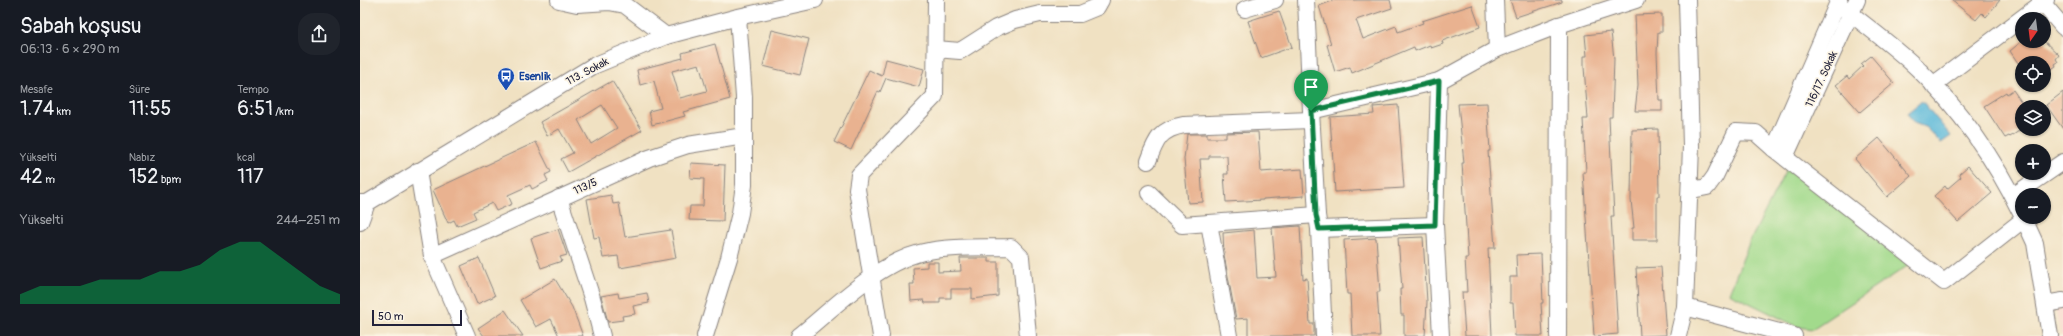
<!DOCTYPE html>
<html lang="tr">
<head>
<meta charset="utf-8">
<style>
  body { margin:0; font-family:Pangolin,sans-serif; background:#20242c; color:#f1f3f6; height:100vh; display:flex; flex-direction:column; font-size:15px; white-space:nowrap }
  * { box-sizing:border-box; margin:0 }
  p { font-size:13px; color:#9ea1a6 }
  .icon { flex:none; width:22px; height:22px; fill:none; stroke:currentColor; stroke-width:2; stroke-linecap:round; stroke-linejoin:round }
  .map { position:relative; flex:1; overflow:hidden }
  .details { display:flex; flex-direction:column; background:#171b24; width:360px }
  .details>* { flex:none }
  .needle { width:26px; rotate:194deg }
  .controls { position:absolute; left:1655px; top:12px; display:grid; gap:8px }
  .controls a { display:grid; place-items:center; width:36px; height:36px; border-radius:50%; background:#171b24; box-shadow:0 1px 3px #0004; font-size:20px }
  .scale { position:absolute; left:12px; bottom:10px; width:90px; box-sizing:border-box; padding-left:4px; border:2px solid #22223b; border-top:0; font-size:11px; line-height:14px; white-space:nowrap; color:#22223b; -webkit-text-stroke:3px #fcf5e5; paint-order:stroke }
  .pin { position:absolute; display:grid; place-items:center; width:34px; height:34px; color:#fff; margin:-41px -17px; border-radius:50% 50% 50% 0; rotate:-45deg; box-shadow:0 0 4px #0007 }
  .pin .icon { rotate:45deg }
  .round { display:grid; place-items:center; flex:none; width:42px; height:42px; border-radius:16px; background:#20242c }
  .head { display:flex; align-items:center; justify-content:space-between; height:68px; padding:0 20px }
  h1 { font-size:22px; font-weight:600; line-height:30px }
  .stats { display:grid; grid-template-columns:repeat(3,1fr); gap:6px; height:68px; padding:4px 20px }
  .stats div { display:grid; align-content:center }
  .stats b { font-size:20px; font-weight:600 }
  .stats small { font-size:11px; font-weight:400 }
  .stats p { font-size:11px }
  .chart { height:112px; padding:8px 20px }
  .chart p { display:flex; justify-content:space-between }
  .chart svg { width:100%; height:72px; margin-top:4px; fill:#0b8043; opacity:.7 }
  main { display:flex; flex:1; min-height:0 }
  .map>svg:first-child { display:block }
  .built { fill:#f7d1c7 }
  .green { fill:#a2da8c; stroke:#627e64 }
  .water { fill:#5cb9da; stroke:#3f6e8a }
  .building { fill:#e9b290; fill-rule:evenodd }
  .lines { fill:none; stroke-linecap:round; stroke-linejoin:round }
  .minor-casing { stroke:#89827e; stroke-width:18 }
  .minor { stroke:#fff; stroke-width:16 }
  .route-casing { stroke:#fff; stroke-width:8 }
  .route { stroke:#0b8043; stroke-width:5 }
  .labels { text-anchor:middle; stroke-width:3.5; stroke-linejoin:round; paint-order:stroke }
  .street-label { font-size:11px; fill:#22223b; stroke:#fcf5e5 }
  .transit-label { font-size:11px; font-weight:bold; fill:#164399; stroke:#fcf5e5; text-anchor:start }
</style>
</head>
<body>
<main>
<section class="details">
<div class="head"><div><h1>Sabah koşusu</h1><p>06:13 · 6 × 290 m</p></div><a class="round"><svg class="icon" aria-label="share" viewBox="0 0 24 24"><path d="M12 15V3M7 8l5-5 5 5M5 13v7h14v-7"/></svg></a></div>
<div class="stats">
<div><p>Mesafe</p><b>1.74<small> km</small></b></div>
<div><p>Süre</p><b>11:55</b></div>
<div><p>Tempo</p><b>6:51<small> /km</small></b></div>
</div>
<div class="stats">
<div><p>Yükselti</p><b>42<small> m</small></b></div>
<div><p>Nabız</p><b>152<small> bpm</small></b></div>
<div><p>kcal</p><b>117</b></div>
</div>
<div class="chart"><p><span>Yükselti</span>244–251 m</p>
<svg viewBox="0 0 160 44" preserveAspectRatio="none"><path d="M0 44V38L10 33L20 33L30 33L40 29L50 29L60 29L70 24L80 24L90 20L100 11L110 6L120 6L130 15L140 24L150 33L160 38V44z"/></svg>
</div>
</section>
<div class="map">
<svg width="1703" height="336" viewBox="0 0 1703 336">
  <rect width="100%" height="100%" fill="#fcf5e5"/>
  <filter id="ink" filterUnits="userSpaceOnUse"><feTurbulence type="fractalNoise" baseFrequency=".025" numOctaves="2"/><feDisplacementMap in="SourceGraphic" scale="8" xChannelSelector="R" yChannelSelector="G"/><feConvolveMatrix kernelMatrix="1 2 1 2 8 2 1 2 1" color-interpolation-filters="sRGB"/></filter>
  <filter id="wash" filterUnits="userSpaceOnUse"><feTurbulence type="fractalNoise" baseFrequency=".012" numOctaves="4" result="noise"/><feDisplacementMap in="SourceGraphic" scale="16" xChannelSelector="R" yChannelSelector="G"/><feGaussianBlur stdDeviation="0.9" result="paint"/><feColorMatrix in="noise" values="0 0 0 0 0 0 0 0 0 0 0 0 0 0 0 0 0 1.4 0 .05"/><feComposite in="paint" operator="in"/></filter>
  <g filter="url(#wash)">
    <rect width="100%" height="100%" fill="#f0e1c2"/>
    <path class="built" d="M1703,305V336H1701L1695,306Z"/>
    <path class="green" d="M1427,168L1555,261L1452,329L1438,327L1369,293L1389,243Z"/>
    <path class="water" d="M1562,101L1591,136L1581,143L1565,127L1554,123L1547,113Z"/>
    <g id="blocks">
      <g class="building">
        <path d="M975,0H1030L1032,8L996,20L1003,39L1036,26L1038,32L1063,23L1062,21L1112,5L1120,27L1082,41L1083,44L1071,48L1070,45L1055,51L1054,47L992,73L990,67L975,72L967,45L971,44L959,6Z"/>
        <path d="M1150,0H1202V2L1156,17Z"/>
        <path d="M1591,0H1640L1626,17L1622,13L1616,20Z"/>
        <path d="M919,11L932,47L901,58L888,21Z"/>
        <path d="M1302,14V32H1298L1297,53L1299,100H1302V111H1275L1278,85L1275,15Z"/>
        <path d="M412,30L449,39L440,75L403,66Z"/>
        <path d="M1251,32L1254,59L1252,117H1249L1250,140L1254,216H1251L1258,334L1234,336L1223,172H1226L1223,119H1228L1224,67V56H1227L1225,35Z"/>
        <path d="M1662,41H1684L1699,55L1696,59L1698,62L1695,64L1696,66L1684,74V63H1658L1650,51Z"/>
        <path d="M355,44L370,99L323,112L325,116L292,125L289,111L301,108L294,81L280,85L277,70L323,58L322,53ZM339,64L347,91L320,98L312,71Z"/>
        <path d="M1511,56L1534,83L1500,112L1476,85L1487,76L1489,79L1503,66L1501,64Z"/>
        <path d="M526,59L564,69L559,87L526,78L520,92L518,91L491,150L474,142L509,70L522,76Z"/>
        <path d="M252,81L282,130L208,172L201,159L213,153L199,129L187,136L180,122ZM242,105L257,128L231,144L218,120Z"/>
        <path d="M1653,90L1662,103V129L1650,137L1649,136L1645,138L1624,106L1646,92L1647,94Z"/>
        <path d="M1703,92V129L1686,105Z"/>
        <path d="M1127,103L1130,151H1128L1135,248H1128L1132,336H1105L1102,292H1107L1105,258H1108L1102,163H1104L1098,104Z"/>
        <path d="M1038,105L1044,188L975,192L970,117L1014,114L1013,107Z"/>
        <path d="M1298,129L1299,196H1297V240H1272V228H1274L1271,200L1272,130Z"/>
        <path d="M898,132L901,172L942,169L944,196L903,199V200L866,202L864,174H868L867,156H849V159H840L843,202L828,203L824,159L827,134H847V138H866V133Z"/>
        <path d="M1519,138L1551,176L1527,197L1495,159Z"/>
        <path d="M176,142L191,172L185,175L188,181L172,189L170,185L148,195L152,204L136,211L132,203L113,212L116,218L97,226L94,220L88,223L73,190Z"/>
        <path d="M331,163L365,165L363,221L329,220L330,206H343L344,179L330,178Z"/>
        <path d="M1608,166L1632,193L1598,222L1574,196L1585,186L1587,189L1601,177L1599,174Z"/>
        <path d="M251,195L253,204L259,203L265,237L311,230L316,258L260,268L258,256L243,258L239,237L234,238L227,199Z"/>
        <path d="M940,226L943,279L947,278L950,324H954V336H888V318L876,319L864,255L863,233L894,230L897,278L916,277L912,228Z"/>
        <path d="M198,229L207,255L200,257L202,261L181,268L171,238Z"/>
        <path d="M1063,237L1067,302L1065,336H1044V315H1041L1040,289H1042L1038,238Z"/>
        <path d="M1016,238L1020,292H1017L1020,336H992L990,294H987L984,240Z"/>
        <path d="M1181,254L1183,303H1181L1183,336H1155L1153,303H1150V277H1157L1156,255Z"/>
        <path d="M119,258L135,296L117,304L101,266Z"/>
        <path d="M600,258H629V262H638V296L612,299V289H591V298H580V303H565L564,300L551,301L550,284H554L553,268L567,267V262H578V272L601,271Z"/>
        <path d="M1301,267L1306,335L1280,336L1276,268Z"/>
        <path d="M195,279L212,307L223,336H199L191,319L176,327L160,300Z"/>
        <path d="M258,293L259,298L287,293L289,303L273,306L275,314L262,316L263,320L248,322L241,296Z"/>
        <path d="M145,310L163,336H124L118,328Z"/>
      </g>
    </g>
  </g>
  <g filter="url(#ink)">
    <use href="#blocks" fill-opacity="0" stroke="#89827e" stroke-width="1"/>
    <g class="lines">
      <g class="minor-casing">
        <g id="minor">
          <path d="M199,0L217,4L249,2L265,5L306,36"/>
          <path d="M946,0L951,111"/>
          <path d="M1135,0L1137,49"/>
          <path d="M1680,0L1703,27"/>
          <path d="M1478,3C1504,25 1533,45 1558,69C1601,110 1636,162 1662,215"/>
          <path d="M885,9L915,0"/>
          <path d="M576,49L600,51L636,28L655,20L680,14H720L737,7L741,0"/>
          <path d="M1079,81L1075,225L1081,336"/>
          <path d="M1573,85L1686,0"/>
          <path d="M1414,149L1479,0"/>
          <path d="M1425,157L1497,0"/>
          <path d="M788,161C796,140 800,129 824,125L951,120"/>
          <path d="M58,171L72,256L107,336"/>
          <path d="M1330,183L1337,189L1347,187L1355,176L1376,132L1396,133L1414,149L1584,282L1664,219L1663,217"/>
          <path d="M789,193L822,225L957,215"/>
          <path d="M1653,196L1703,162"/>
          <path d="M199,198L232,298L242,336"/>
          <path d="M0,203H7L233,66L306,36L378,17L455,0"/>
          <path d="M1664,219L1675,243L1690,336"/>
          <path d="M0,222L7,203"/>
          <path d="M849,223L869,336"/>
          <path d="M959,229L1075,225"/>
          <path d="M72,256L289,158L328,145L384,136"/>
          <path d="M1685,304L1703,301"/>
          <path d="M1325,307L1434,336"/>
          <path d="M345,336L369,258L380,213L384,185V97L378,17"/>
          <path d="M439,336C475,307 522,258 569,251C594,246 625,248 651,247L661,257L668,336"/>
          <path d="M521,336L497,189L499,175L575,96L576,0"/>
          <path d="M964,336L959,229L957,215L951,111L1079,81L1137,49L1199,25L1276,0"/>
          <path d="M1198,336L1199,25"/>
          <path d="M1318,336L1325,307L1331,146L1327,0"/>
        </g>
      </g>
      <use href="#minor" class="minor"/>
    </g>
  </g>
  <g class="lines" filter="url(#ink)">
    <g class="route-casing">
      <path id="route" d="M1079,81L1075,225L959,229L956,215L951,111Z"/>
    </g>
    <use href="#route" class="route"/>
  </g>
  <defs>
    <g id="bus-pin" transform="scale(0.9)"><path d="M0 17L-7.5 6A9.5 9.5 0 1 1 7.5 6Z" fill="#1a4fb4" stroke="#fcf5e5"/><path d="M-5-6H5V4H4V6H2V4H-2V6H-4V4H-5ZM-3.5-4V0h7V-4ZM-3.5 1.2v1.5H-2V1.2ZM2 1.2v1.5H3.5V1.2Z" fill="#fff"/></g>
  </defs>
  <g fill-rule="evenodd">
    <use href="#bus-pin" x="146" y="76"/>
  </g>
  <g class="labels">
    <g class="street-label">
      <text transform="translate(227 71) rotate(-28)" y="4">113. Sokak</text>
      <text transform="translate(1461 79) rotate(-65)" y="4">116/17. Sokak</text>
      <text transform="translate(225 186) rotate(-25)" y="4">113/5</text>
    </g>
    <g class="transit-label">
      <text x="159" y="80">Esenlik</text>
    </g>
  </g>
</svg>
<div class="controls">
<a><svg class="needle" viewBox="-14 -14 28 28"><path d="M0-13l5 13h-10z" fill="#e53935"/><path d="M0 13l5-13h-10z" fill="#9ea1a6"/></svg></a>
<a><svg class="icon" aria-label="locate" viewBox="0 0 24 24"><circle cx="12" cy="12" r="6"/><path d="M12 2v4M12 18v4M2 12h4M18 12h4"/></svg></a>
<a><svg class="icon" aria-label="layers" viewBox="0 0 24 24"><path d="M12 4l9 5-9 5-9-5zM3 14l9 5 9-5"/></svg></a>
<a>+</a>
<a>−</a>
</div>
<div class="scale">50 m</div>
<div class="pin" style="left:951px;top:111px;background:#1e9e55"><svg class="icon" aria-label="arrive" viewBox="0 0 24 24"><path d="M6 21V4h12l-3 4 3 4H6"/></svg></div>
</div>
</main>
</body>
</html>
